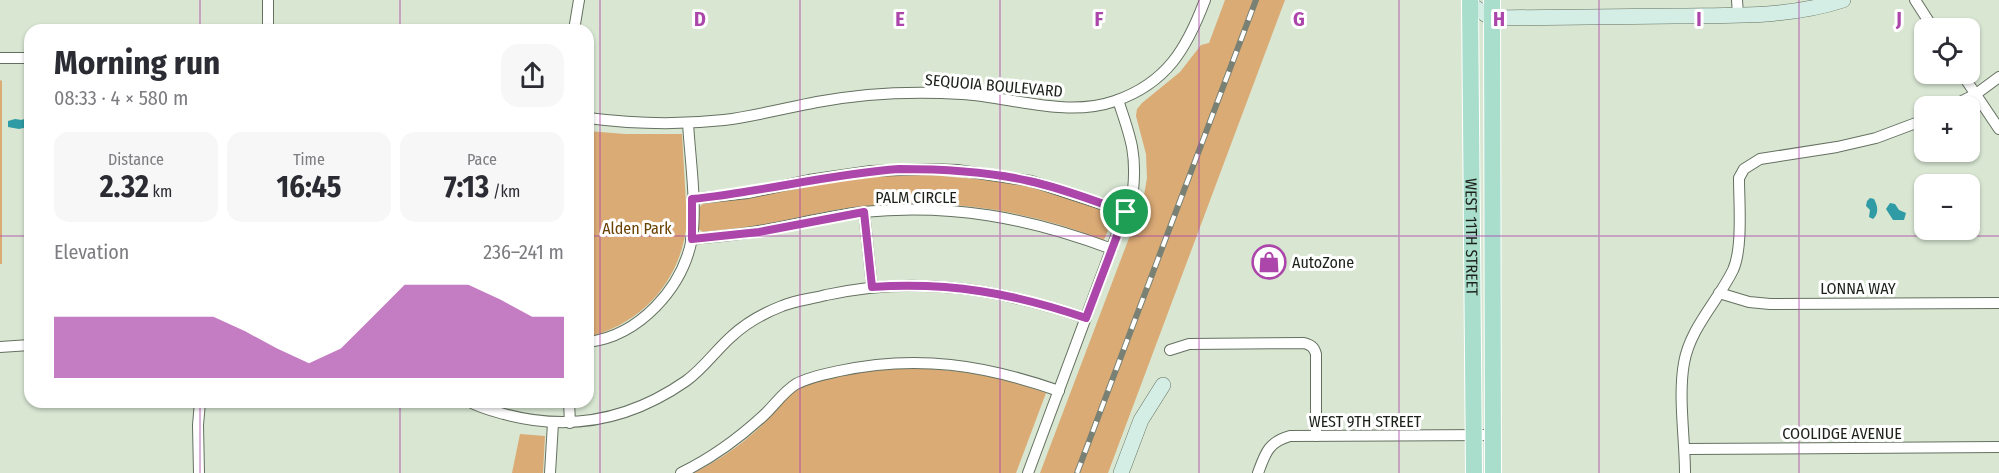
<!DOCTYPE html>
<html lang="en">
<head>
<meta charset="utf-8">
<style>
  body { margin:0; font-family:"Fira Sans Condensed",sans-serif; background:#f7f7f7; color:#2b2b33; height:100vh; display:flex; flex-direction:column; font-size:22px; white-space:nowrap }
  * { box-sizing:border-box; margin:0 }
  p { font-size:20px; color:#7c7c81 }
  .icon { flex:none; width:33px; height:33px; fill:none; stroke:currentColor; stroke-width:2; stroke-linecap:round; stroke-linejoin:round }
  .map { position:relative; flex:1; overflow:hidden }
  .side { position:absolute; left:24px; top:24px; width:570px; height:384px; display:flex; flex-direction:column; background:#fff; border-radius:18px; box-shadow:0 2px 4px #0004 }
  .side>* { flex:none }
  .tools { position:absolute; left:1914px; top:18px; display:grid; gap:12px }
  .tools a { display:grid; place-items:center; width:66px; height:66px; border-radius:12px; background:#fff; box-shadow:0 2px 4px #0004; font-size:30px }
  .pin { position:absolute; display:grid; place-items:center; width:51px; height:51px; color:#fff; margin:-26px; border:3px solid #fff; border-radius:50%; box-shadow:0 2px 6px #0007 }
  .round { display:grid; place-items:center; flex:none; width:63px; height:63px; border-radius:18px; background:#f7f7f7 }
  .summary { display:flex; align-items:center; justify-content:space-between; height:102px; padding:0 30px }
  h1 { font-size:33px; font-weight:700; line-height:45px }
  .metrics { display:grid; grid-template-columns:repeat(3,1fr); gap:9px; height:102px; padding:6px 30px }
  .metrics div { display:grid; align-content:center; border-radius:15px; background:#f7f7f7; text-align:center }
  .metrics b { font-size:30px; font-weight:700 }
  .metrics small { font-size:16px; font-weight:400 }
  .metrics p { font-size:16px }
  .chart { height:168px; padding:12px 30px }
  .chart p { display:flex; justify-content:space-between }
  .chart svg { width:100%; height:108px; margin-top:6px; fill:#ac46aa; opacity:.7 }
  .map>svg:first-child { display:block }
  .green { fill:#dbab76 }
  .water { fill:#2f9ba5 }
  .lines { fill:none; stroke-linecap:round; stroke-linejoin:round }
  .street-casing { stroke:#657160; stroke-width:12 }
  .secondary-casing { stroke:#657160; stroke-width:16 }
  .primary-casing { stroke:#fff; stroke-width:18 }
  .street { stroke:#fff; stroke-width:10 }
  .secondary { stroke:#d4eee6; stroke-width:15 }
  .primary { stroke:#a9decd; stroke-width:16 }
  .rail-casing { stroke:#788174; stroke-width:6 }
  .rail { stroke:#fff; stroke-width:4; stroke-dasharray:11; stroke-linecap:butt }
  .route-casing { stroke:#fff; stroke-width:12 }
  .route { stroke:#ac46aa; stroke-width:8 }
  .grid { fill:none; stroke:#ac46aa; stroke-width:1.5; stroke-opacity:0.55 }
  .labels { text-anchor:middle; stroke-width:6; stroke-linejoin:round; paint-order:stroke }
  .street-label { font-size:16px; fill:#1c211a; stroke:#fff }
  .park-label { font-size:16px; fill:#6a4101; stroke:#fff }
  .poi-label { font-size:16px; fill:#1c211a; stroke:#fff; text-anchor:start }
  .grid-label { font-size:20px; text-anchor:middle; font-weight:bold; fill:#ac46aa; stroke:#fff; stroke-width:6; stroke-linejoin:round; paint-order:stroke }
</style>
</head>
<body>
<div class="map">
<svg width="1999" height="473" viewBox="0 0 1999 473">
  <rect width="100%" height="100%" fill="#d8e6d2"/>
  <g class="green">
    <path d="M1225,0H1285L1108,473H1040L1143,201L1147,178L1146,154L1136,116L1137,109L1142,103L1180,72L1201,45L1209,43Z"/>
    <path d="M0,80L2,81V264H0Z"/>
    <path d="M588,131L625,134H682L687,221C682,279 644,323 588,337Z"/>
    <path d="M930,175L998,181L1026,186L1115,213L1104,240C1024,209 942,197 857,207C828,210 799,218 771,223C748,228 726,230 703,232L698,229L699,207L703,204C747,200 790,188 834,181C866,176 898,175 930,175Z"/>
    <path d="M904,368C956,369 996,375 1046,393L1016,473H694C717,461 740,446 759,428C772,415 783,398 799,389C825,374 874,370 904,368Z"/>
    <path d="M526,402H562V408Z"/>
    <path d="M520,434L545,436L543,473H512Z"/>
  </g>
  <g class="water">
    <path d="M15,119L22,120L23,119L28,122V127L19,129L8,127V121Z"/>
    <path d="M1870,198L1874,199C1878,206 1879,214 1873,219L1869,217L1870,210L1866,206L1867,201Z"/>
    <path d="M1890,203L1895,204L1899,210L1906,213L1904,220H1893L1886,209Z"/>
  </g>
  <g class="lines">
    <g class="street-casing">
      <g id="street">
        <path d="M268,0V30"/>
        <path d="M1737,0L1738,15"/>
        <path d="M1915,0L1933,28"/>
        <path d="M574,30L579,0"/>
        <path d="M0,58H30"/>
        <path d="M1962,74L1999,129"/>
        <path d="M1952,106L1976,94L1999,77"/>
        <path d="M588,118C634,124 678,125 724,120C755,116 786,108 817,102C865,93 914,91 962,94C1012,97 1066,118 1115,101C1167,83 1187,48 1205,0"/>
        <path d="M692,199L748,193L809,180L871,171L930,169L957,170L1031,181L1126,212"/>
        <path d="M864,212L872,287"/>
        <path d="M691,239C714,237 737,235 759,231C794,225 828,216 862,212C952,203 1029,218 1112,249"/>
        <path d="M1719,293L1749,302L1770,304L1999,303"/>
        <path d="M588,342C639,336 683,288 692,238C697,204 690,158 688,123"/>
        <path d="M0,347L30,345"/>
        <path d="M1170,350L1189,344L1304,343C1311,345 1314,347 1316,354V436"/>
        <path d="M470,402C481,408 493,411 504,414C570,432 630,420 686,381C703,369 716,350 732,336C746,323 764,313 782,306C796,300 812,299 826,295C916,275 1000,289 1086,318"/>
        <path d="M569,402L570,423"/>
        <path d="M1685,449L1999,447"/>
        <path d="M199,473L198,425L200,402"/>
        <path d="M550,473L553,423"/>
        <path d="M681,473C712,458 738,439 763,416C774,406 783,392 796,384C809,377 825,374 839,371C917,354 985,365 1059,391"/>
        <path d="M1028,473L1133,191C1137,152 1130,136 1118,100"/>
        <path d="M1258,473C1265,454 1268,442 1290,436L1493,435"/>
        <path d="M1685,473C1685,439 1678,396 1684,363C1690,328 1718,301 1733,270C1743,248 1739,203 1739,178L1744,169L1760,159L1837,147L1876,138L1924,120"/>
      </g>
    </g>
    <g class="secondary-casing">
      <g id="secondary">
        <path d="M1470,4L1491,18C1552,17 1613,17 1675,16C1731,15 1788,18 1843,0"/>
        <path d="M1121,473L1141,420L1163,385"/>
      </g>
    </g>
    <g class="primary-casing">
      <g id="primary">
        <path id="s1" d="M1470,0L1474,473"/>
        <path d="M1492,0L1493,473"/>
      </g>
    </g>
    <use href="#street" class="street"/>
    <use href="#secondary" class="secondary"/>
    <use href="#primary" class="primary"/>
    <g class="rail-casing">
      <path id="rail" d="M1077,473L1256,0"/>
    </g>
    <use href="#rail" class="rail"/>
  </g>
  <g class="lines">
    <g class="route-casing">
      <path id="route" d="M899,169C943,169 986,171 1029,181C1062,188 1094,201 1126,212L1086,318C1012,293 951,282 872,287L864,212L759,232L692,239V199C762,192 829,174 899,169Z"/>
    </g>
    <use href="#route" class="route"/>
  </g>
  <path class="grid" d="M200,0V30M400,0V30M600,0V473M800,0V473M1000,0V473M1199,0V473M1399,0V473M1599,0V473M1799,0V473M0,236H30M588,236H1999M200,402V473M400,402V473"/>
  <defs>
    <g id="shop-ring" transform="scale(1.725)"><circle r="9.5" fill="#fff" stroke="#ac46aa" stroke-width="1.5"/><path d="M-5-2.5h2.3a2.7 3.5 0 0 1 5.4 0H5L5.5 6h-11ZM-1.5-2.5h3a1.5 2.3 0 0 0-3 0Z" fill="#ac46aa"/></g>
  </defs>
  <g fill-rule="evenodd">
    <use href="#shop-ring" x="1269" y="262"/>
  </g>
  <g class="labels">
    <g class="street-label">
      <text transform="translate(994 85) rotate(5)" y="6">SEQUOIA BOULEVARD</text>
      <text x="916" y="203">PALM CIRCLE</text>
      <text dy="6" stroke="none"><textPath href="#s1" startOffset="237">WEST 11TH STREET</textPath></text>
      <text x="1858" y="294">LONNA WAY</text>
      <text x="1365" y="427">WEST 9TH STREET</text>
      <text x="1842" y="439">COOLIDGE AVENUE</text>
    </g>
    <g class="park-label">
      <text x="637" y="234">Alden Park</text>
    </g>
    <g class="poi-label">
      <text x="1292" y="268">AutoZone</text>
    </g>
  </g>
  <g class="grid-label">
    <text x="700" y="26">D</text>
    <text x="900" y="26">E</text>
    <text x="1099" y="26">F</text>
    <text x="1299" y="26">G</text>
    <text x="1499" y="26">H</text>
    <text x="1699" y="26">I</text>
    <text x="1899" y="26">J</text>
  </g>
</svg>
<div class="tools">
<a><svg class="icon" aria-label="locate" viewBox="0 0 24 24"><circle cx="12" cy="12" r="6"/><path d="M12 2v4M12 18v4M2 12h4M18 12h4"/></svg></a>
<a>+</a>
<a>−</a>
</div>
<div class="pin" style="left:1126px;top:212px;background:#1e9e55"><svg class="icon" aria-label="arrive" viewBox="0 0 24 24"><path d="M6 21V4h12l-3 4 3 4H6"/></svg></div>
<section class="side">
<div class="summary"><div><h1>Morning run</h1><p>08:33 · 4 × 580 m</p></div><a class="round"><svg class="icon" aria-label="share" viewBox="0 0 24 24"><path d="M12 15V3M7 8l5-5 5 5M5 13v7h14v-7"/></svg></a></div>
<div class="metrics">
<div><p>Distance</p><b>2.32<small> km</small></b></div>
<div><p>Time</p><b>16:45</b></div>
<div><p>Pace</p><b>7:13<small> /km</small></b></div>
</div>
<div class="chart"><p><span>Elevation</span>236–241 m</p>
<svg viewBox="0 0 160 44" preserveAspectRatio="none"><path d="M0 44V19L10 19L20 19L30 19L40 19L50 19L60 25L70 32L80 38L90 32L100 19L110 6L120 6L130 6L140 12L150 19L160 19V44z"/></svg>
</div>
</section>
</div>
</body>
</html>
